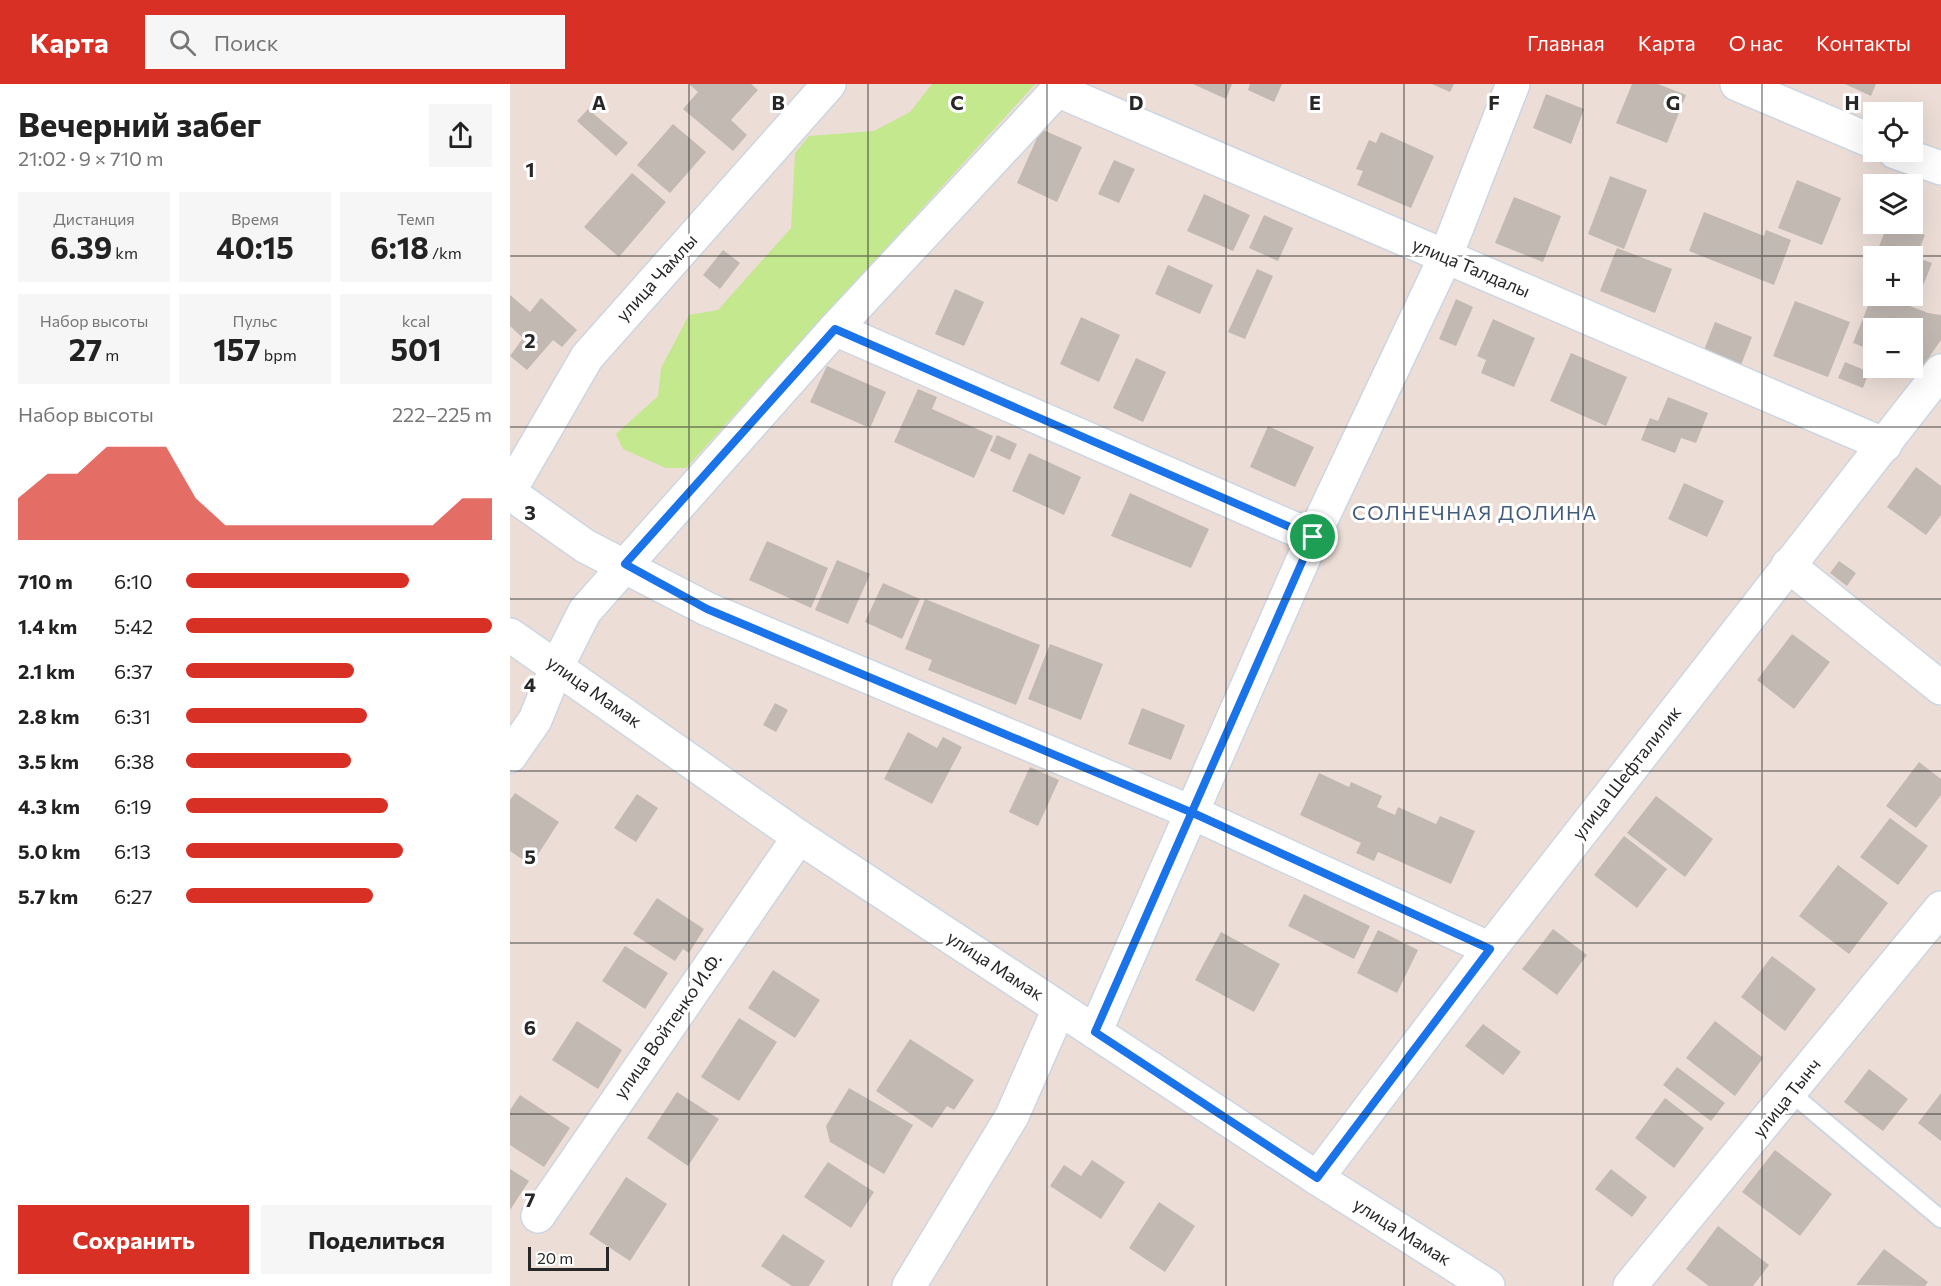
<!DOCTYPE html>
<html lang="ru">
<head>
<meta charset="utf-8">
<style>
  body { margin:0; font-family:Commissioner,sans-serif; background:#f6f6f6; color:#222; height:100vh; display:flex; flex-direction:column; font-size:22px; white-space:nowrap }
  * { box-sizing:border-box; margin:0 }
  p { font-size:20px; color:#767676 }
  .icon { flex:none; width:33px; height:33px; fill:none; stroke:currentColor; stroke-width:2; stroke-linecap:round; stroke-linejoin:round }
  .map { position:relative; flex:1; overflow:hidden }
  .details { display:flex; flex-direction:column; background:#fff; width:510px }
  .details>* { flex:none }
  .buttons { position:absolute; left:1353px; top:18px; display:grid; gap:12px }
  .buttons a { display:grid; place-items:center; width:60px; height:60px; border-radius:0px; background:#fff; box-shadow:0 6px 24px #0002; font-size:30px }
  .scale { position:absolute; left:18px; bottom:15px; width:81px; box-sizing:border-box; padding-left:6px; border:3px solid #272727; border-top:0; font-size:16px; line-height:21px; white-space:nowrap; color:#272727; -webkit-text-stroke:4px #fff; paint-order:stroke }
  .pin { position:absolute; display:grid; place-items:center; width:51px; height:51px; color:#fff; margin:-26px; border:3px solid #fff; border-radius:50%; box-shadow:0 2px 6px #0007 }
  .round { display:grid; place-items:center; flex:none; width:63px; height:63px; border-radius:0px; background:#f6f6f6 }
  .overview { display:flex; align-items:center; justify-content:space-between; height:102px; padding:0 18px }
  h1 { font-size:33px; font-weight:700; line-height:45px }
  .metrics { display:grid; grid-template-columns:repeat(3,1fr); gap:9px; height:102px; padding:6px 18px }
  .metrics div { display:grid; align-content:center; border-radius:0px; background:#f6f6f6; text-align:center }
  .metrics b { font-size:30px; font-weight:700 }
  .metrics small { font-size:16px; font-weight:400 }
  .metrics p { font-size:16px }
  .chart { height:168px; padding:12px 18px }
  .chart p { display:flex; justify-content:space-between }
  .chart svg { width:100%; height:108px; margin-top:6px; fill:#d93025; opacity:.7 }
  .cta { display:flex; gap:12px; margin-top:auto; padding:12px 18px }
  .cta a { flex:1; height:69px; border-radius:0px; background:#d93025; color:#fff; font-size:24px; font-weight:700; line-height:69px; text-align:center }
  .cta a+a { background:#f6f6f6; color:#222 }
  ul { padding:0 18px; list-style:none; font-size:20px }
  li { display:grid; grid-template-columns:96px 72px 1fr; align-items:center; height:45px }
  li i { height:15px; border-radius:8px; background:#d93025 }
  header { display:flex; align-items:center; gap:36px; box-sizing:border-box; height:84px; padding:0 30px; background:#d93025; color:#fff }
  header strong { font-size:28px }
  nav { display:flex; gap:33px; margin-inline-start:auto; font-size:21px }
  .search { width:420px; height:54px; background:#f6f6f6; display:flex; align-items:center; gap:15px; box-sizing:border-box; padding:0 21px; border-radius:0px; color:#767676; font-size:22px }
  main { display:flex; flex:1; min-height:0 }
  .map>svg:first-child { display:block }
  .green { fill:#c3e88d }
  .building { fill:#c2b9b3 }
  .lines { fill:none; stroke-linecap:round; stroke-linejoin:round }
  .service-casing { stroke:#ccd6e2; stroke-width:20 }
  .minor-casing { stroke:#ccd6e2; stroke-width:36 }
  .service { stroke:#fff; stroke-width:16 }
  .minor { stroke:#fff; stroke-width:33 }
  .route-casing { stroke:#fff; stroke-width:12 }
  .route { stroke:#1a73e8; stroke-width:8 }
  .grid { fill:none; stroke:#272727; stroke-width:1.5; stroke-opacity:0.55 }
  .labels { text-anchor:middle; stroke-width:6; stroke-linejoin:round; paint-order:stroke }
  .street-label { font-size:18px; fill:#272727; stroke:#fff }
  .neighbourhood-label { font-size:20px; letter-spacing:1.5px; fill:#445c7b; stroke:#fff }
  .grid-label { font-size:20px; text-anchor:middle; font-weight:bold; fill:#272727; stroke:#fff; stroke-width:6; stroke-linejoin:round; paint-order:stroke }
</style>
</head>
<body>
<header>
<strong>Карта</strong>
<div class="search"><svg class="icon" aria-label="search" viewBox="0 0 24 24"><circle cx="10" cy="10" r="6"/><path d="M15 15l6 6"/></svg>Поиск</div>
<nav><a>Главная</a><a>Карта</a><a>О нас</a><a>Контакты</a></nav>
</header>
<main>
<section class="details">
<div class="overview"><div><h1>Вечерний забег</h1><p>21:02 · 9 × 710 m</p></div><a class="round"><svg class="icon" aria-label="share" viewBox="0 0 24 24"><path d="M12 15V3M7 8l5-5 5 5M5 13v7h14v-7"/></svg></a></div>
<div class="metrics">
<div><p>Дистанция</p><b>6.39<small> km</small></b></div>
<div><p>Время</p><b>40:15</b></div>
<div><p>Темп</p><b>6:18<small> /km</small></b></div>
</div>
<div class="metrics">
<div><p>Набор высоты</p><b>27<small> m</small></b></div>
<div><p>Пульс</p><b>157<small> bpm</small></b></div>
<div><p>kcal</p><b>501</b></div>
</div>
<div class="chart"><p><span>Набор высоты</span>222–225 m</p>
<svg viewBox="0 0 160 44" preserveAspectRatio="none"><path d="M0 44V27L10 17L20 17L30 6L40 6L50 6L60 27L70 38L80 38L90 38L100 38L110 38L120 38L130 38L140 38L150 27L160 27V44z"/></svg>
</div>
<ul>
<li><b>710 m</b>6:10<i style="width:73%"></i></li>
<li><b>1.4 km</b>5:42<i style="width:100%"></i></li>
<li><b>2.1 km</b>6:37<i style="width:55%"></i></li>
<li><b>2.8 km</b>6:31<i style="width:59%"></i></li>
<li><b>3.5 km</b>6:38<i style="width:54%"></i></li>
<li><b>4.3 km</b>6:19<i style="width:66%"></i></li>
<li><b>5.0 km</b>6:13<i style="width:71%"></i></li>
<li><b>5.7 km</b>6:27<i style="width:61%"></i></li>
</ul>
<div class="cta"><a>Сохранить</a><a>Поделиться</a></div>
</section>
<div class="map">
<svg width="1431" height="1202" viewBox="0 0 1431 1202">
  <rect width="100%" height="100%" fill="#ecddd7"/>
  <path class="green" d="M422,0H525L176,384H156L113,365L106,350L148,312L151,284L179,231L208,226L281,144L285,69L299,52L364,47L400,28Z"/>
  <g class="building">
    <path d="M179,0H241L248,6L221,36L237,51L223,67L173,25L188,8Z"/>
    <path d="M683,0H722L716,15Z"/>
    <path d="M740,0H772L764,18L738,6Z"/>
    <path d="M922,0H944L940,8Z"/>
    <path d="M1122,0H1148L1176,11L1157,59L1106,39Z"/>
    <path d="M1335,0H1366L1361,12Z"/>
    <path d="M1036,10L1074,25L1061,60L1023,44Z"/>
    <path d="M78,25L118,59L106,72L67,37Z"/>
    <path d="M163,40L196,68L160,109L127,81Z"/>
    <path d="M531,45L572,63L547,118L507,99Z"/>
    <path d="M871,48L924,72L901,124L847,101L853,87L846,85L859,56L866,59Z"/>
    <path d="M604,76L625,85L609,119L588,110Z"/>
    <path d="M122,89L156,118L109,173L74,143Z"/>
    <path d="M1100,92L1137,106L1114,165L1078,150Z"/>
    <path d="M1287,96L1331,114L1312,161L1268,144Z"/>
    <path d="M694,110L740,131L723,167L677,147Z"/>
    <path d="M1004,113L1051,132L1033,178L985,159Z"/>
    <path d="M1194,128L1254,152L1256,146L1281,156L1264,201L1179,167Z"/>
    <path d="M754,131L783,144L768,177L739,164Z"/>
    <path d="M1378,140H1386L1415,151L1406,173L1422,179L1412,204L1402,200V172H1365Z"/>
    <path d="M1107,164L1162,185L1145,229L1090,207Z"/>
    <path d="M213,166L230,179L210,205L193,191Z"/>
    <path d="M658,181L703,201L690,230L645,210Z"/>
    <path d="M747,185L763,192L735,255L718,248Z"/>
    <path d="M445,205L474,218L454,262L425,250Z"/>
    <path d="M0,211L20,228L31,214L67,246L52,263L43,256L17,286L0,272L13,254L0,242Z"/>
    <path d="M1362,212H1374L1418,229L1431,231V256L1410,286L1402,283V244H1364V267L1343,259Z"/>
    <path d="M946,215L963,223L946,262L929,255Z"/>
    <path d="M1285,217L1340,238L1318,293L1263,272Z"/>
    <path d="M571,233L610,251L589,298L550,280Z"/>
    <path d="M983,235L1025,254L1004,303L971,289L976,276L967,272Z"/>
    <path d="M1205,238L1242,253L1231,281L1194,266Z"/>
    <path d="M1061,269L1117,293L1096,342L1040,317Z"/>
    <path d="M626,274L656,288L633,338L603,324Z"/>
    <path d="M1335,278L1359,288L1353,304L1328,294Z"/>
    <path d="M317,282L376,308L360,344L300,318Z"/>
    <path d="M408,305L427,313L422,325L483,352L464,394L384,358Z"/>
    <path d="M1158,313L1198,329L1186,359L1171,354L1165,369L1131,356L1140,334L1148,337Z"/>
    <path d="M758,342L804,363L785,403L740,383Z"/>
    <path d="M487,351L507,360L500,376L480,367Z"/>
    <path d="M519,369L571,393L554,431L502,407Z"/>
    <path d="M1406,383L1431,402V431L1416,451L1377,423Z"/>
    <path d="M1174,399L1214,417L1197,453L1158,435Z"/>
    <path d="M620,409L699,445L681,484L601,452Z"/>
    <path d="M257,457L318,484L301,524L239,496Z"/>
    <path d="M327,476L360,490L338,540L305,526Z"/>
    <path d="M1329,477L1346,489L1337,502L1320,489Z"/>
    <path d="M373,499L410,515L392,555L355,538Z"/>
    <path d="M415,515L530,561L506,621L418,586L422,576L395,565Z"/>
    <path d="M1282,550L1320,578L1284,625L1247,596Z"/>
    <path d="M540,560L593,580L571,636L518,615Z"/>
    <path d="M265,619L278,626L266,648L253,641Z"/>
    <path d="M632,624L675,641L661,676L618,660Z"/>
    <path d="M398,648L427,664L433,653L452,663L422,720L374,695Z"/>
    <path d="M1409,678L1431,695V711L1406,744L1376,722Z"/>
    <path d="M520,683L549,696L528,742L499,728Z"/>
    <path d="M809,689L839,703L841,698L872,712L867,723L885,731L888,723L926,740L930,732L965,747L941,800L868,768L864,777L846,769L851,759L790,731Z"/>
    <path d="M5,709L49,738L21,781L0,767V716Z"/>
    <path d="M127,710L148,724L126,758L104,744Z"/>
    <path d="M1146,712L1203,755L1175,793L1117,749Z"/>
    <path d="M1380,734L1418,762L1388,801L1350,773Z"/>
    <path d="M1114,752L1157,785L1127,824L1084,791Z"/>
    <path d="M1328,781L1378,819L1339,870L1289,832Z"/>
    <path d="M794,810L860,842L844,875L778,842Z"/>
    <path d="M147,814L194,845L179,869L173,865L165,877L123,850Z"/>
    <path d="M1043,845L1077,871L1047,911L1012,885Z"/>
    <path d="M868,846L908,866L887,909L847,889Z"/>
    <path d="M711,848L770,880L744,928L685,896Z"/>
    <path d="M115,862L158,889L135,925L92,897Z"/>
    <path d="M1262,872L1306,905L1275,947L1231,913Z"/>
    <path d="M263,886L310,916L285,954L238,924Z"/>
    <path d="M229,934L267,958L229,1017L191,993Z"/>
    <path d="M67,937L112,966L88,1005L42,976Z"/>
    <path d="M1205,937L1253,974L1225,1012L1176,974Z"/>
    <path d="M973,940L1011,968L993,991L955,962Z"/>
    <path d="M400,955L464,996L444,1026L437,1022L422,1044L366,1007Z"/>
    <path d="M1167,983L1215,1019L1201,1037L1153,1001Z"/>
    <path d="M1359,985L1398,1015L1373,1047L1334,1018Z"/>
    <path d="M339,1004L403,1041L374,1090L320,1058L316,1042Z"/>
    <path d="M167,1008L209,1035L178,1082L137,1054Z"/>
    <path d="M1431,1009V1057L1408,1039Z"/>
    <path d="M10,1011L60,1044L34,1083L0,1061V1026Z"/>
    <path d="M1155,1014L1194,1044L1164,1084L1125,1054Z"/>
    <path d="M1265,1066L1322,1110L1290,1152L1232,1108Z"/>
    <path d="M582,1076L615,1098L591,1135L540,1102L554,1081L571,1092Z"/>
    <path d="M318,1078L364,1108L341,1144L294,1113Z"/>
    <path d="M0,1085L19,1097L0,1126Z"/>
    <path d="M1101,1085L1137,1113L1122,1133L1085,1105Z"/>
    <path d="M116,1093L157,1120L120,1177L79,1150Z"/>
    <path d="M649,1118L685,1142L655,1188L619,1164Z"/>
    <path d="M1208,1142L1259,1181L1243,1202H1199L1176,1185Z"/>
    <path d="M273,1150L315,1177L299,1202H282L251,1182Z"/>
    <path d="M1374,1165L1418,1198L1415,1202L1346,1201Z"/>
  </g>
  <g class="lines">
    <g class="service-casing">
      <path id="service" d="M1281,1009L1431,1135"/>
    </g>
    <g class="minor-casing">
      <g id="minor">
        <path d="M1227,0L1364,58"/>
        <path d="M547,6L1375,361"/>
        <path d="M1385,68L1431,84"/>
        <path d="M325,245L803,453"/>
        <path d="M0,406L77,273L319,0"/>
        <path d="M0,409L75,462L197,525L683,729L980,865"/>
        <path d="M1278,481L1431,604"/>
        <path d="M0,551L289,753L807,1094L978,1202"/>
        <path d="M0,672L25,636L47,582L75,527L325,245L553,0"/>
        <path d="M585,948L803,453L935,174L1003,0"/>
        <path d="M807,1094L980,865L1431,287"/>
        <path d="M28,1132L289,753"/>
        <path d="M399,1202L502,1032L549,925"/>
        <path d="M1120,1202L1431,824"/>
      </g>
    </g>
    <use href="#service" class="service"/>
    <use href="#minor" class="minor"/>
  </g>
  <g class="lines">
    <g class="route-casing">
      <path id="route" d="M803,453L585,948L807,1094L980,865L683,729L197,525L115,480L325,245L803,453"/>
    </g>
    <use href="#route" class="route"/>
  </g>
  <path class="grid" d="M179,0V1202M358,0V1202M537,0V1202M716,0V1202M894,0V1202M1073,0V1202M1252,0V1202M0,172H1431M0,343H1431M0,515H1431M0,687H1431M0,859H1431M0,1030H1431"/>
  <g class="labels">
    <g class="street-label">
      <text transform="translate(961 184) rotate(23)" y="6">улица Талдалы</text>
      <text transform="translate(147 194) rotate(-48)" y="6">улица Чамлы</text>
      <text transform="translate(84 608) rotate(35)" y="6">улица Мамак</text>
      <text transform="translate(1117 689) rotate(-52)" y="6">улица Шефталилик</text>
      <text transform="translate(485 882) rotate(33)" y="6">улица Мамак</text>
      <text transform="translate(158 942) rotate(-55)" y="6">улица Войтенко И.Ф.</text>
      <text transform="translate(1277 1014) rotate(-51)" y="6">улица Тынч</text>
      <text transform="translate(892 1148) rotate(32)" y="6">улица Мамак</text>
    </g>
    <g class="neighbourhood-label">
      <text x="965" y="436">СОЛНЕЧНАЯ ДОЛИНА</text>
    </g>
  </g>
  <g class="grid-label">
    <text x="89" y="26">A</text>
    <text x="268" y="26">B</text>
    <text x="447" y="26">C</text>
    <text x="626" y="26">D</text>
    <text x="805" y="26">E</text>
    <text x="984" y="26">F</text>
    <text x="1163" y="26">G</text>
    <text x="1342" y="26">H</text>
    <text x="20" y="93">1</text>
    <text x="20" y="264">2</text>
    <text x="20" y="436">3</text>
    <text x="20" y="608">4</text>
    <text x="20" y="780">5</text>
    <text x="20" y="951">6</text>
    <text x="20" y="1123">7</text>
  </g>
</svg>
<div class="buttons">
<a><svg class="icon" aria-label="locate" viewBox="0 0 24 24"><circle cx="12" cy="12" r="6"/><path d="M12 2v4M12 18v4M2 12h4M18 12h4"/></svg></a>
<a><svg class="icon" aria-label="layers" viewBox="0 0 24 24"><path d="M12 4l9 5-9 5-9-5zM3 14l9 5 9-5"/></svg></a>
<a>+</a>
<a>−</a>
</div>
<div class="scale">20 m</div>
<div class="pin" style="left:803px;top:453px;background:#1e9e55"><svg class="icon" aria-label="arrive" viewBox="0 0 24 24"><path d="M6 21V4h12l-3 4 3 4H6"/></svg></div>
</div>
</main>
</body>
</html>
